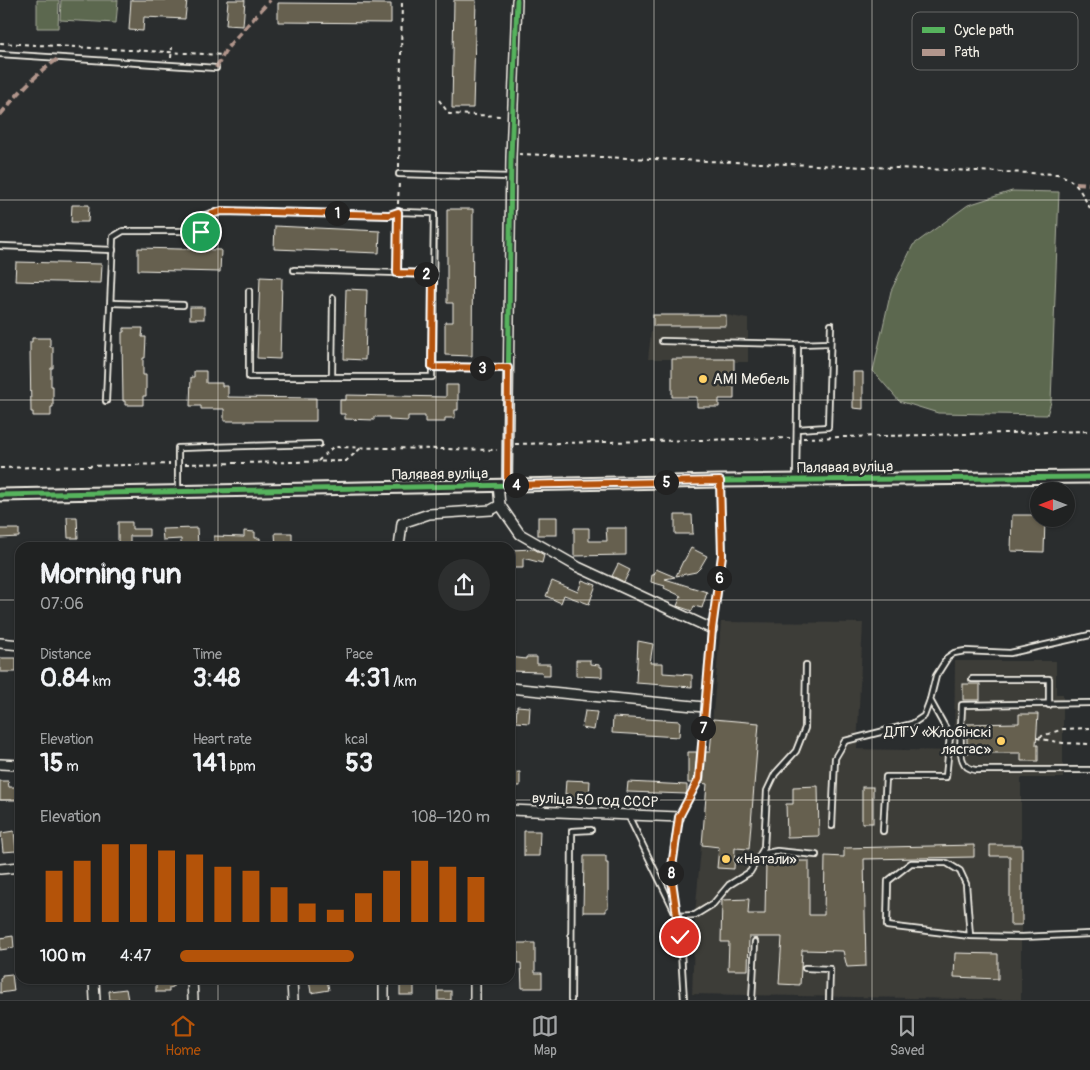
<!DOCTYPE html>
<html lang="en">
<head>
<meta charset="utf-8">
<style>
  body { margin:0; font-family:Pangolin,sans-serif; background:#2d2f2f; color:#f1f3f6; height:100vh; display:flex; flex-direction:column; font-size:19px; white-space:nowrap }
  * { box-sizing:border-box; margin:0 }
  p { font-size:16px; color:#a2a4a5 }
  .icon { flex:none; width:28px; height:28px; fill:none; stroke:currentColor; stroke-width:2; stroke-linecap:round; stroke-linejoin:round }
  .map { position:relative; flex:1; overflow:hidden }
  .drawer { position:absolute; left:15px; top:542px; width:500px; height:442px; display:flex; flex-direction:column; background:#202222; border-radius:15px; box-shadow:0 1px 4px #0004,0 0 0 1px #3d3f40 }
  .drawer>* { flex:none }
  .needle { width:32px; rotate:270deg }
  .controls { position:absolute; left:1030px; top:482px; display:grid; gap:10px }
  .controls a { display:grid; place-items:center; width:45px; height:45px; border-radius:50%; background:#202222; box-shadow:0 1px 4px #0004,0 0 0 1px #3d3f40; font-size:25px }
  .pin { position:absolute; display:grid; place-items:center; width:42px; height:42px; color:#fff; margin:-21px; border:2px solid #fff; border-radius:50%; box-shadow:0 1px 5px #0007 }
  .km { position:absolute; width:25px; height:25px; margin:-12px; border-radius:50%; background:#222; color:#fff; font-size:14px; line-height:25px; text-align:center }
  .round { display:grid; place-items:center; flex:none; width:52px; height:52px; border-radius:26px; background:#2d2f2f }
  .overview { display:flex; align-items:center; justify-content:space-between; height:85px; padding:0 25px }
  h1 { font-size:28px; font-weight:700; line-height:38px }
  .figures { display:grid; grid-template-columns:repeat(3,1fr); gap:8px; height:85px; padding:5px 25px }
  .figures div { display:grid; align-content:center }
  .figures b { font-size:25px; font-weight:700 }
  .figures small { font-size:14px; font-weight:400 }
  .figures p { font-size:14px }
  .chart { height:140px; padding:10px 25px }
  .chart p { display:flex; justify-content:space-between }
  .chart svg { width:100%; height:90px; margin-top:5px; stroke:#b45309; stroke-width:6 }
  ul { padding:0 25px; list-style:none; font-size:16px }
  li { display:grid; grid-template-columns:80px 60px 1fr; align-items:center; height:38px }
  li i { height:12px; border-radius:6px; background:#b45309 }
  .menu { display:flex; justify-content:space-around; align-items:center; height:70px; border-top:1px solid #3d3f40; background:#202222; font-size:14px; color:#a2a4a5 }
  .menu a { display:grid; justify-items:center; gap:2px }
  .menu .current { color:#b45309 }
  .map>svg:first-child { display:block }
  .built { fill:#3c3c38 }
  .green { fill:#5c6850; stroke:#a8ac9c }
  .building { fill:#66604f; stroke:#f4f1e8 }
  .lines { fill:none; stroke-linecap:round; stroke-linejoin:round }
  .service-casing { stroke:#f4f1e8; stroke-width:8 }
  .minor-casing { stroke:#f4f1e8; stroke-width:12 }
  .tertiary-casing { stroke:#f4f1e8; stroke-width:15 }
  .path { stroke:#f4f1e8; stroke-width:2; stroke-dasharray:4 4; stroke-linecap:butt }
  .service { stroke:#2a2d2e; stroke-width:4.5 }
  .minor { stroke:#2a2d2e; stroke-width:9 }
  .tertiary { stroke:#2a2d2e; stroke-width:11 }
  .quiet { stroke:#b2968c; stroke-width:4; stroke-dasharray:8 4; stroke-linecap:butt }
  .cycleway-casing { stroke:#2a2d2e; stroke-width:8 }
  .cycleway { stroke:#56b35d; stroke-width:5 }
  .route-casing { stroke:#fff; stroke-width:10 }
  .route { stroke:#b45309; stroke-width:6 }
  .grid { fill:none; stroke:#f4f1e8; stroke-width:1; stroke-opacity:0.55 }
  .poi-dot { fill:#ffd166; stroke:#2a2d2e; stroke-width:2 }
  .labels { text-anchor:middle; stroke-width:5; stroke-linejoin:round; paint-order:stroke }
  .poi-label { font-size:15px; fill:#f4f1e8; stroke:#2a2d2e; text-anchor:start }
  .street-label { font-size:15px; fill:#f4f1e8; stroke:#2a2d2e }
  .key { fill:#2a2d2e; stroke:#676866; stroke-width:1 }
  .key-label { font-size:14px; fill:#f4f1e8 }
</style>
</head>
<body>
<div class="map">
<svg width="1090" height="1000" viewBox="0 0 1090 1000">
  <rect width="100%" height="100%" fill="#2a2d2e"/>
  <filter id="ink" filterUnits="userSpaceOnUse"><feTurbulence type="fractalNoise" baseFrequency=".02" numOctaves="2"/><feDisplacementMap in="SourceGraphic" scale="10" xChannelSelector="R" yChannelSelector="G"/><feConvolveMatrix kernelMatrix="1 2 1 2 8 2 1 2 1" color-interpolation-filters="sRGB"/></filter>
  <g filter="url(#ink)">
    <g class="built">
      <path d="M653,315H726L748,319V362H734V399H719V407H697V397H672V359H648Z"/>
      <path d="M721,622L863,623L857,749L954,751L955,661H1056V694H1063V778H1021V1000L692,994L695,915Z"/>
    </g>
    <g class="green">
      <path d="M37,0H59L58,28H37Z"/>
      <path d="M61,0H118L116,23L60,20Z"/>
      <path d="M1012,191L1059,192L1051,402L1047,415L938,413L899,401L873,371L891,291L913,245L968,205Z"/>
    </g>
    <g class="building">
      <path d="M131,0H187L185,19L144,17L143,31L129,30Z"/>
      <path d="M228,0H245L243,26L226,25Z"/>
      <path d="M454,0H476L473,108H452Z"/>
      <path d="M278,3L391,4V23L278,22Z"/>
      <path d="M72,205H89L88,222H71Z"/>
      <path d="M447,209H473L472,356L445,355V322H453V303H447Z"/>
      <path d="M275,226L380,231L379,253L274,249Z"/>
      <path d="M138,248L221,250L220,272L138,270Z"/>
      <path d="M16,262L102,264L101,283L15,281Z"/>
      <path d="M260,277L282,278L280,359L257,358Z"/>
      <path d="M346,289L367,290L365,360L344,359Z"/>
      <rect x="190" y="307" width="14" height="12"/>
      <rect x="653" y="315" width="73" height="11"/>
      <path d="M124,328H143L142,337H146L145,358H143V375H146V396H143V405H125V401H123L122,339V332H124Z"/>
      <path d="M32,338H50V347H53V368H51V386H53V407H51V416H33V412H31L30,350V342H32Z"/>
      <path d="M672,359H734V399H719V407H697V397H672Z"/>
      <path d="M194,371H206V383H222V386H228V397L316,398V421H224V409H201V406H190L191,377H194Z"/>
      <path d="M853,372H863V409L853,408Z"/>
      <path d="M446,385H458V410H455V418H445V422H425V416H408V421L389,420V417H374V420L345,419V414H340V400H346V395L446,397Z"/>
      <path d="M675,515H692L693,534H675Z"/>
      <path d="M1012,515H1039V519H1045L1044,552L1011,551Z"/>
      <path d="M67,517H77L78,538H68Z"/>
      <rect x="538" y="517" width="19" height="18"/>
      <path d="M118,522H132V529H149V536H130V544H118Z"/>
      <path d="M197,528L198,546L181,547V539L163,540L162,529Z"/>
      <path d="M574,528H589V541H607L606,528H626V555L574,556Z"/>
      <path d="M0,529H19V537L0,538Z"/>
      <path d="M244,531L255,532V538H260V548H214V536L244,537Z"/>
      <path d="M275,533H292V548H276Z"/>
      <path d="M691,548L707,556L700,568L696,572L676,576L683,561H684Z"/>
      <path d="M534,549L544,555L542,563L523,558V568H510V550Z"/>
      <path d="M618,564L630,570L624,582L612,576Z"/>
      <path d="M656,569L675,577L665,579L707,592L702,608L694,606L692,611L677,606L681,596L664,588L665,586L651,582L652,575H654Z"/>
      <path d="M582,580L596,585L589,604L564,595L561,603L546,596L552,581L578,592Z"/>
      <path d="M638,641L653,644L650,663H663V673L692,675V687L636,683Z"/>
      <path d="M510,657L526,659V657H537V664H550V676H543L542,672L510,671Z"/>
      <rect x="0" y="658" width="16" height="14"/>
      <path d="M576,660H590V664L600,665V667H602V677L576,676Z"/>
      <rect x="963" y="684" width="17" height="16"/>
      <path d="M517,706L530,707L529,723L516,722Z"/>
      <path d="M585,711L597,712L594,730L582,728Z"/>
      <path d="M1019,714H1038L1036,745H1038V761H1021V753H967V724L1019,723Z"/>
      <path d="M613,717L680,721L679,737L612,733Z"/>
      <path d="M713,719L759,723L749,849L735,848L734,869L717,868L719,847L702,845L707,784L701,783L703,779L705,752H710Z"/>
      <path d="M688,752H697L695,778L692,783H688Z"/>
      <path d="M520,772V786H510V773Z"/>
      <path d="M566,780L590,781L589,798H569V794H565Z"/>
      <path d="M0,781H8L9,787H19V800H0Z"/>
      <path d="M628,782L687,785V794L627,792Z"/>
      <path d="M818,786L819,836L787,837L786,804H793V787Z"/>
      <rect x="862" y="787" width="11" height="36"/>
      <path d="M14,831L16,851L3,852L1,833Z"/>
      <path d="M524,831H540L539,856H524Z"/>
      <path d="M974,845V857L864,859L866,966L847,967L843,951L802,950L800,985L779,984L782,937H749L748,970H728L729,942H721L722,900L749,899L748,914H765L766,861H809V915H824L825,856L844,857V848Z"/>
      <path d="M990,845H1022V925H1010V856H990Z"/>
      <path d="M584,856H606V863H608V908H606V912H583Z"/>
      <path d="M13,936L14,948L0,950V938Z"/>
      <path d="M518,943H535V973H542V988H522L521,963H518Z"/>
      <path d="M955,953L998,954V979L954,977Z"/>
      <path d="M12,974L14,991L0,993V978H2V975Z"/>
      <path d="M156,980H173V987L169,988V992H156Z"/>
      <path d="M309,980H327L329,990L311,993Z"/>
      <rect x="400" y="980" width="14" height="15"/>
      <path d="M126,989L128,1000H110L109,991Z"/>
      <rect x="438" y="991" width="13" height="9"/>
    </g>
    <g class="lines">
      <g class="service-casing">
        <g id="service">
          <path d="M0,54L216,68"/>
          <path d="M399,174L511,177"/>
          <path d="M0,246L113,250"/>
          <path d="M294,270L433,274"/>
          <path d="M397,273L398,212L434,213L432,367"/>
          <path d="M249,291V377H432V367L508,368"/>
          <path d="M111,303L183,305"/>
          <path d="M662,341L798,344L796,479"/>
          <path d="M798,344L830,343"/>
          <path d="M332,377L333,298"/>
          <path d="M106,401L113,237L123,231H201"/>
          <path d="M797,429L828,427L831,325"/>
          <path d="M178,490V448L319,444"/>
          <path d="M972,679H1049V705"/>
          <path d="M1090,703L962,705C962,718 958,751 963,761C965,767 970,769 975,770H1090"/>
          <path d="M628,815L677,916L695,915L713,904L729,885L750,872L764,848L767,791L775,774L796,751L805,728L806,665"/>
          <path d="M832,826L835,758L845,741L912,724L924,716L930,700"/>
          <path d="M883,831L886,777H946L950,736L930,700L936,676L948,657L954,653L965,651L1010,653L1090,635"/>
          <path d="M761,854L777,851L816,855"/>
          <path d="M970,936L966,884L960,871L947,863H911L888,881L887,926L970,936L1022,937L1090,934"/>
          <path d="M805,968L830,969L829,1000"/>
          <path d="M571,1000L572,831L591,830"/>
          <path d="M684,1000L680,937L671,874L679,817L699,779L712,629L722,555L720,483"/>
          <path d="M752,1000L755,942"/>
        </g>
      </g>
      <g class="minor-casing">
        <g id="minor">
          <path d="M498,485L500,505L520,534L578,567L712,629"/>
          <path d="M507,485L511,157L517,0"/>
          <path d="M399,548L402,523L429,514L491,510L500,505"/>
          <path d="M0,643L20,645"/>
          <path d="M510,688L704,707"/>
          <path d="M0,764L20,765"/>
          <path d="M510,810L679,817"/>
          <path d="M0,869L20,867"/>
          <path d="M94,980L95,1000"/>
          <path d="M192,980L193,1000"/>
          <path d="M292,980L293,1000"/>
          <path d="M384,980V1000"/>
          <path d="M475,980V1000"/>
        </g>
      </g>
      <g class="tertiary-casing">
        <path id="tertiary" d="M0,495L720,481L1090,477"/>
      </g>
      <g class="path">
        <path d="M0,43L223,55"/>
        <path d="M171,58L172,47"/>
        <path d="M439,100L449,114L503,116"/>
        <path d="M519,154L1057,174C1077,180 1080,191 1090,208"/>
        <path d="M399,167L402,0"/>
        <path d="M398,204L399,182"/>
        <path d="M202,224V217L222,211L391,214"/>
        <path d="M803,438L1090,431"/>
        <path d="M515,444L790,438"/>
        <path d="M318,461L333,447L497,450"/>
        <path d="M185,464L346,461L361,448"/>
        <path d="M0,468L170,464"/>
        <path d="M1090,728L1063,729L1036,738L1063,743L1090,744"/>
      </g>
      <use href="#service" class="service"/>
      <use href="#minor" class="minor"/>
      <use href="#tertiary" class="tertiary"/>
      <g class="quiet">
        <path d="M216,68L227,48L270,0"/>
        <path d="M0,115C19,92 35,75 59,58"/>
        <path d="M1076,183L1090,184"/>
      </g>
      <g class="cycleway-casing">
        <g id="cycleway">
          <path d="M507,485L511,157L517,0"/>
          <path d="M0,495L720,481L1090,477"/>
        </g>
      </g>
      <use href="#cycleway" class="cycleway"/>
    </g>
  </g>
  <g class="lines" filter="url(#ink)">
    <g class="route-casing">
      <path id="route" d="M201,232L202,217L222,211L389,215L398,212L397,273L433,274L432,367L508,368L507,485L720,481L722,555L712,629L699,779L679,817L671,874L680,937"/>
    </g>
    <use href="#route" class="route"/>
  </g>
  <path class="grid" d="M218,0V548M436,0V548M654,0V1000M872,0V1000M0,200H1090M0,400H1090M0,600H20M510,600H1090M0,800H20M510,800H1090M218,980V1000M436,980V1000"/>
  <g class="poi-dot">
    <circle cx="703" cy="379" r="5"/>
    <circle cx="1001" cy="741" r="5"/>
    <circle cx="726" cy="859" r="5"/>
  </g>
  <g class="labels">
    <g class="poi-label">
      <text x="713" y="384">AMI Мебель</text>
      <text x="991" y="737" text-anchor="end">ДЛГУ «Жлобінскі<tspan x="991" dy="17">лясгас»</tspan></text>
      <text x="736" y="864">«Натали»</text>
    </g>
    <g class="street-label">
      <text transform="translate(845 467) rotate(-1)" y="5">Палявая вуліца</text>
      <text transform="translate(440 474) rotate(-1)" y="5">Палявая вуліца</text>
      <text transform="translate(595 800) rotate(2)" y="5">вуліца 50 год СССР</text>
    </g>
  </g>
  <rect x="912" y="12" width="166" height="58" rx="8" class="key"/>
  <rect x="922" y="27" width="23" height="6" fill="#56b35d"/>
  <rect x="922" y="49" width="23" height="7" fill="#b2968c"/>
  <g class="key-label">
    <text x="954" y="35">Cycle path</text>
    <text x="954" y="57">Path</text>
  </g>
</svg>
<div class="controls">
<a><svg class="needle" viewBox="-14 -14 28 28"><path d="M0-13l5 13h-10z" fill="#e53935"/><path d="M0 13l5-13h-10z" fill="#a2a4a5"/></svg></a>
</div>
<div class="pin" style="left:201px;top:232px;background:#1e9e55"><svg class="icon" aria-label="arrive" viewBox="0 0 24 24"><path d="M6 21V4h12l-3 4 3 4H6"/></svg></div>
<div class="pin" style="left:680px;top:937px;background:#d93025"><svg class="icon" aria-label="check" viewBox="0 0 24 24"><path d="M5 12l5 5 9-10"/></svg></div>
<b class="km" style="left:337px;top:213px">1</b>
<b class="km" style="left:426px;top:274px">2</b>
<b class="km" style="left:482px;top:368px">3</b>
<b class="km" style="left:516px;top:485px">4</b>
<b class="km" style="left:666px;top:482px">5</b>
<b class="km" style="left:719px;top:578px">6</b>
<b class="km" style="left:703px;top:728px">7</b>
<b class="km" style="left:671px;top:873px">8</b>
<section class="drawer">
<div class="overview"><div><h1>Morning run</h1><p>07:06</p></div><a class="round"><svg class="icon" aria-label="share" viewBox="0 0 24 24"><path d="M12 15V3M7 8l5-5 5 5M5 13v7h14v-7"/></svg></a></div>
<div class="figures">
<div><p>Distance</p><b>0.84<small> km</small></b></div>
<div><p>Time</p><b>3:48</b></div>
<div><p>Pace</p><b>4:31<small> /km</small></b></div>
</div>
<div class="figures">
<div><p>Elevation</p><b>15<small> m</small></b></div>
<div><p>Heart rate</p><b>141<small> bpm</small></b></div>
<div><p>kcal</p><b>53</b></div>
</div>
<div class="chart"><p><span>Elevation</span>108–120 m</p>
<svg viewBox="0 0 160 44" preserveAspectRatio="none"><path d="M5 44V19M15 44V14M25 44V6M35 44V6M45 44V9M55 44V11M65 44V17M75 44V19M85 44V27M95 44V35M105 44V38M115 44V30M125 44V19M135 44V14M145 44V17M155 44V22"/></svg>
</div>
<ul>
<li><b>100 m</b>4:47<i style="width:56%"></i></li>
</ul>
</section>
</div>
<nav class="menu">
<a class="current"><svg class="icon" aria-label="home" viewBox="0 0 24 24"><path d="M3 11l9-7 9 7M6 9v11h12V9"/></svg>Home</a>
<a><svg class="icon" aria-label="map" viewBox="0 0 24 24"><path d="M3 6l6-2 6 2 6-2v14l-6 2-6-2-6 2zM9 4v14M15 6v14"/></svg>Map</a>
<a><svg class="icon" aria-label="saved" viewBox="0 0 24 24"><path d="M7 4h10v16l-5-4-5 4z"/></svg>Saved</a>
</nav>
</body>
</html>
